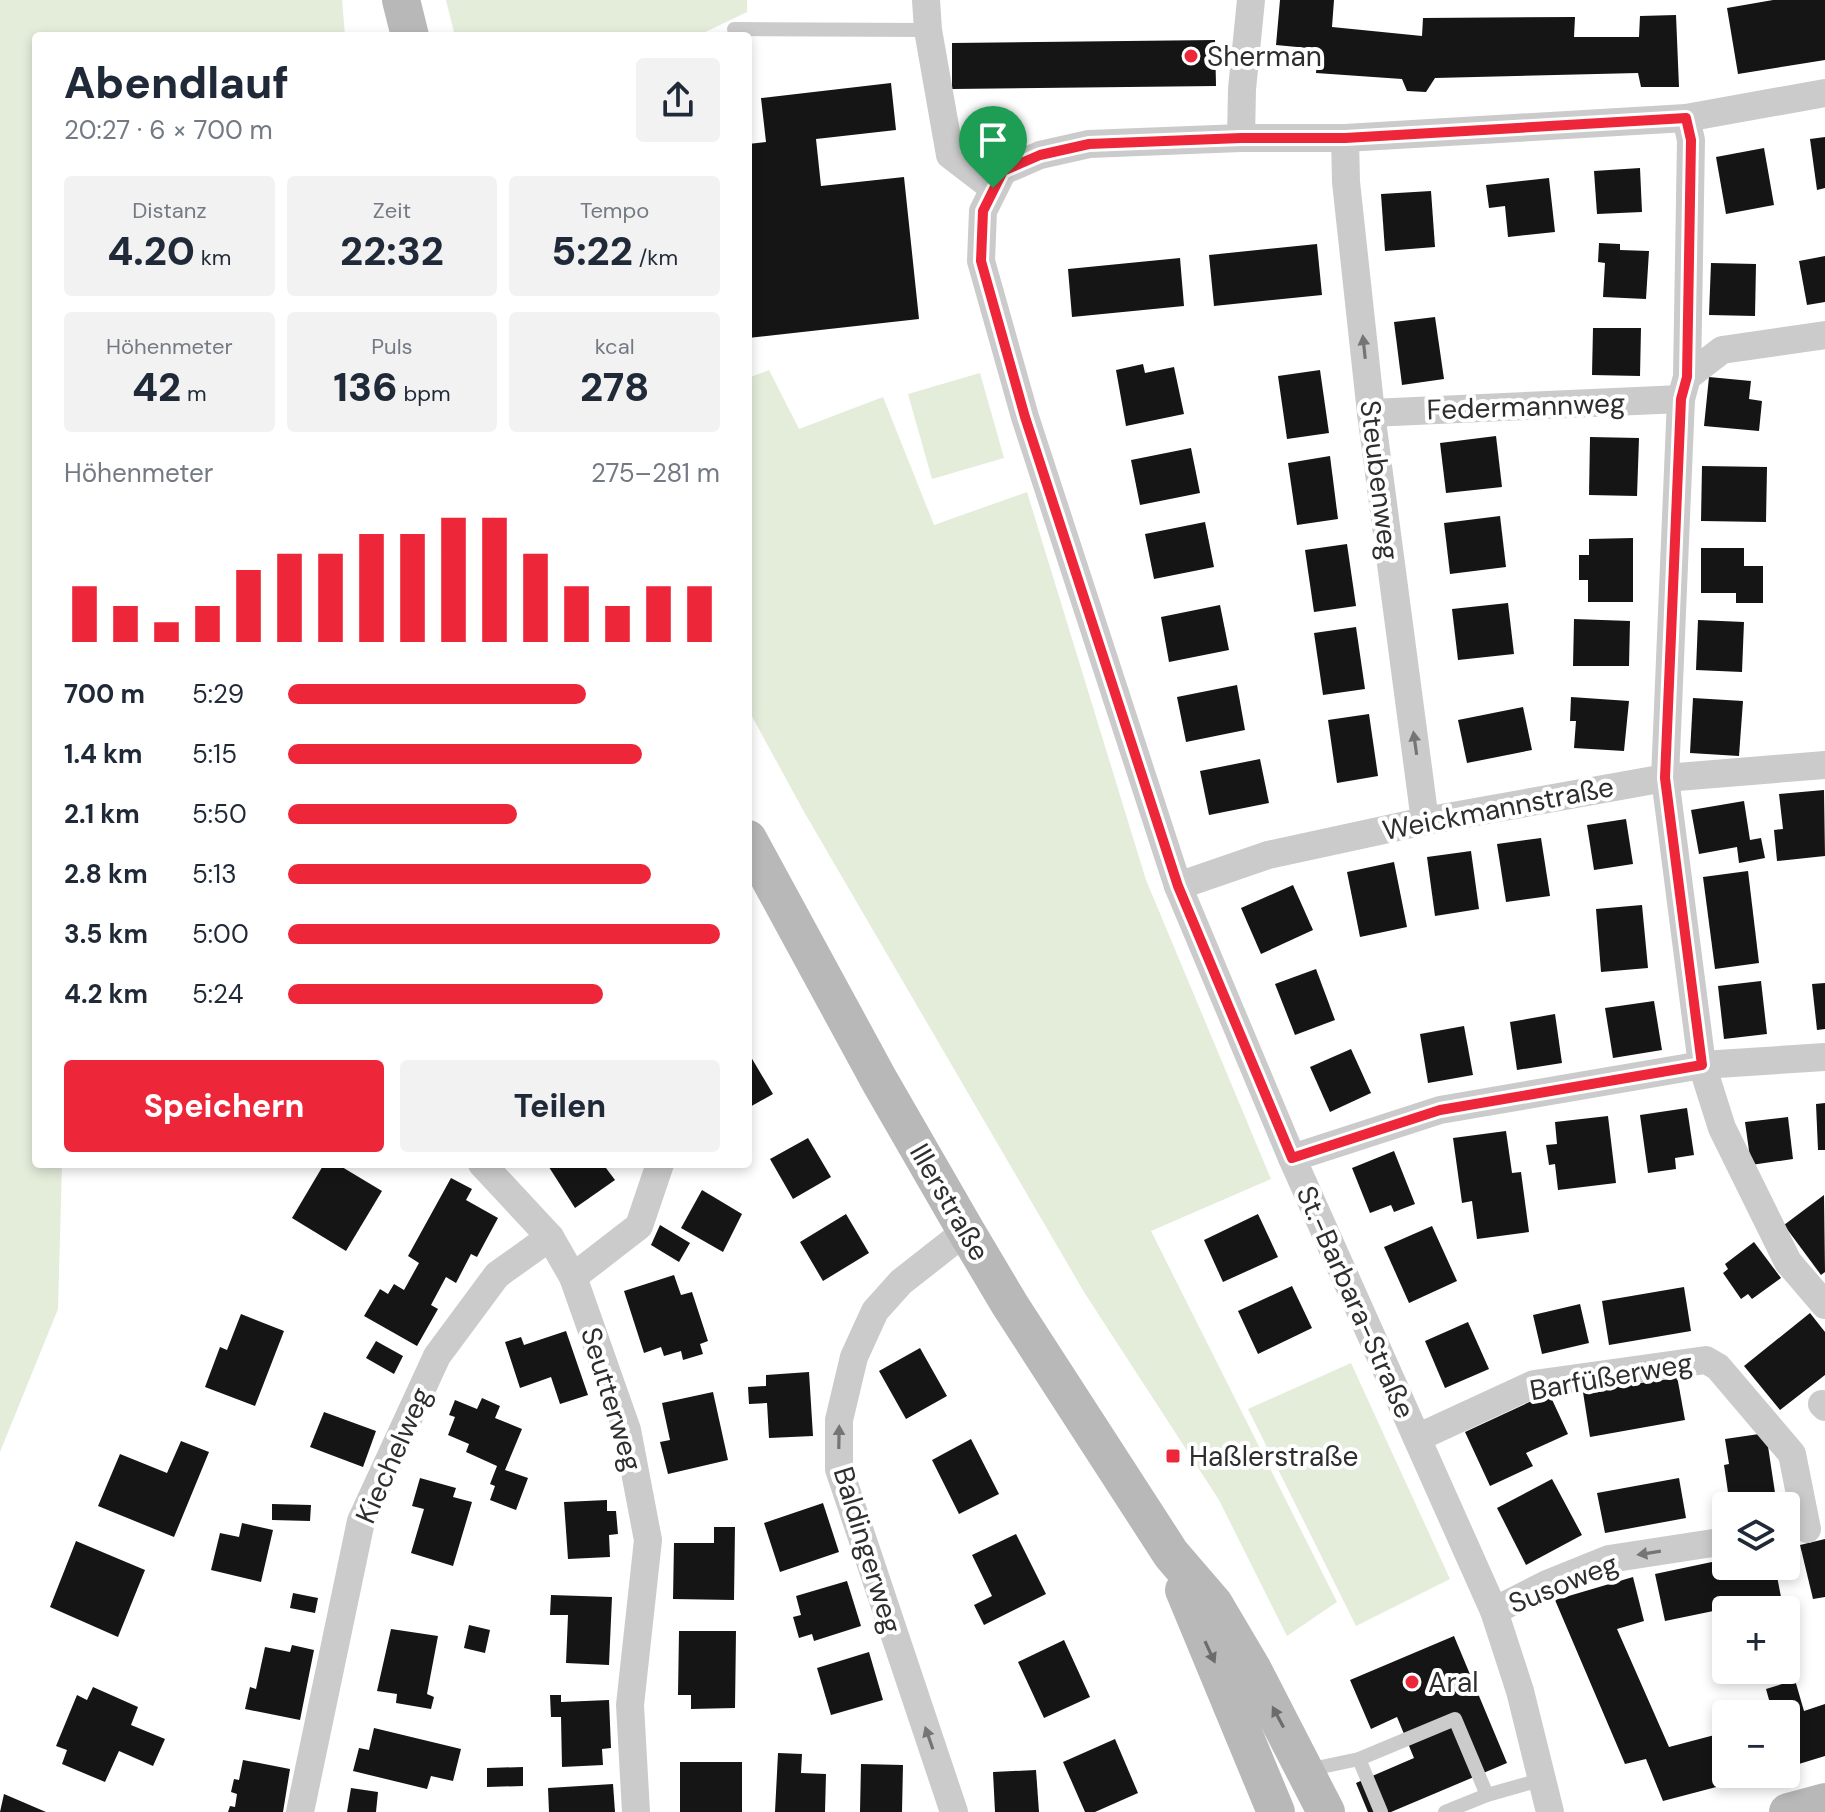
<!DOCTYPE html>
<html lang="de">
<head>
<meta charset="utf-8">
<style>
  body { margin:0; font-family:"DM Sans",sans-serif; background:#f2f2f3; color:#1f2937; height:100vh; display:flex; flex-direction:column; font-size:30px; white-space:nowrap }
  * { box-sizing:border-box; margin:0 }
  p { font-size:26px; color:#747a83 }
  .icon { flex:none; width:44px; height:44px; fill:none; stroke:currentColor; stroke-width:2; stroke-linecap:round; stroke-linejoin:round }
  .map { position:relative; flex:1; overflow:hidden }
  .panel { position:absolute; left:32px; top:32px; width:720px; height:1136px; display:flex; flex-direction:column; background:#fff; border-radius:8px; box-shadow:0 4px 12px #0003 }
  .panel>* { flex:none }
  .controls { position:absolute; left:1712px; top:1492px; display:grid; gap:16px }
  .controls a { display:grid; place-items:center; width:88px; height:88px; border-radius:8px; background:#fff; box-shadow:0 4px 12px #0003; font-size:40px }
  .pin { position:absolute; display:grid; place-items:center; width:68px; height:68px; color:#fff; margin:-82px -34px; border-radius:50% 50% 50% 0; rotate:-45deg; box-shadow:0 0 8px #0007 }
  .pin .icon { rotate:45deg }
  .round { display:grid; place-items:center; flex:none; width:84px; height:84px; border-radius:8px; background:#f2f2f3 }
  .head { display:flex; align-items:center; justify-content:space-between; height:136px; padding:0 32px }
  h1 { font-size:44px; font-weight:800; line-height:60px }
  .stats { display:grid; grid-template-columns:repeat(3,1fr); gap:12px; height:136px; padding:8px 32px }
  .stats div { display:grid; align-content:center; border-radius:8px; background:#f2f2f3; text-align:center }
  .stats b { font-size:40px; font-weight:800 }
  .stats small { font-size:22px; font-weight:400 }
  .stats p { font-size:22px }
  .chart { height:224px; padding:16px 32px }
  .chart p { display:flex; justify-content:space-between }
  .chart svg { width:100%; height:144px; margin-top:8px; stroke:#ee263a; stroke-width:6 }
  .action { display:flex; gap:16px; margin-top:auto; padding:16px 32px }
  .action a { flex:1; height:92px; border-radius:8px; background:#ee263a; color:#fff; font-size:32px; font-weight:800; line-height:92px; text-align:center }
  .action a+a { background:#f2f2f3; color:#1f2937 }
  ul { padding:0 32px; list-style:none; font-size:26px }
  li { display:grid; grid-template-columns:128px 96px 1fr; align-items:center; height:60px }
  li i { height:20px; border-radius:10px; background:#ee263a }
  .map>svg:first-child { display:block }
  .green { fill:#e4ecda }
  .building { fill:#151515 }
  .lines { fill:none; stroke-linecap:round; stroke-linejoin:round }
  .lane { stroke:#cbcbcb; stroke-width:14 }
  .street { stroke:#cbcbcb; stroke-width:28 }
  .secondary { stroke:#b8b8b8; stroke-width:38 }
  .oneway { fill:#757575 }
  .oneway2 { fill:#6c6c6c }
  .route-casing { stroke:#fff; stroke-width:16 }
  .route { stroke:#ee263a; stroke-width:10 }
  .poi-dot { fill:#ee263a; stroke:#fff; stroke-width:3 }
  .labels { text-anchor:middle; stroke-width:8; stroke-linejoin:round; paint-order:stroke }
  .poi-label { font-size:28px; fill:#2e2e2e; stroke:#fff; text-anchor:start }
  .street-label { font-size:28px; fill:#2e2e2e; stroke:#fff }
</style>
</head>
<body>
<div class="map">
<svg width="1825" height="1812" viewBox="0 0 1825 1812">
  <rect width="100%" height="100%" fill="#fff"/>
  <g class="green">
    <path d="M0,0H342L345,36H36V1164H62L58,1309L0,1452Z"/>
    <path d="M446,0H747V12L697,36H455Z"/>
    <path d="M769,370L799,429L883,397L934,525L1027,492L1146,880L1271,1179L1151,1231L1337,1602L1287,1636L1219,1500L1084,1292L803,810L748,709V378Z"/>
    <path d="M980,373L1004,458L932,479L908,394Z"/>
    <path d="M1351,1363L1450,1579L1356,1626L1248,1409Z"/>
  </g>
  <g class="building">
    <path d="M1280,0H1334L1332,27L1422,36L1423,18L1575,17L1574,37H1639L1640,16L1676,15L1679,87H1641L1638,73L1435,78L1426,92L1407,91L1402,79L1316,73L1318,49L1276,45Z"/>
    <path d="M1773,0H1825V60L1738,74L1727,8Z"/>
    <path d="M1215,40L1216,86L952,89V43Z"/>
    <path d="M891,83L896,130L816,139L821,186L904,177L919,319L748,338V144L766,142L761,98Z"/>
    <path d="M1825,137V188L1817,190L1810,139Z"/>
    <path d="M1764,148L1774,205L1726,214L1716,157Z"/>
    <path d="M1640,168L1642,212L1597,214L1594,171Z"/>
    <path d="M1549,178L1555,232L1508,237L1505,206L1489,208L1486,185Z"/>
    <path d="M1431,191L1435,247L1385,251L1381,194Z"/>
    <path d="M1599,243L1620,244V250L1649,251L1646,299L1603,297L1605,263L1598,262Z"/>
    <path d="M1317,244L1322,295L1214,306L1209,255Z"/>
    <path d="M1825,256V302L1807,305L1799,261Z"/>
    <path d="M1180,258L1184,306L1072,317L1068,269Z"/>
    <path d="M1711,263L1756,264L1755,316L1709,315Z"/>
    <path d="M1435,317L1444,379L1402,385L1394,322Z"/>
    <path d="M1593,328H1641L1640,376L1592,375Z"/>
    <path d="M1143,364L1145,373L1174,367L1184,414L1126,426L1116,370Z"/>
    <path d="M1320,370L1329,433L1287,439L1278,376Z"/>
    <path d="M1709,377L1751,381L1749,399L1762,401L1759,431L1704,426Z"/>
    <path d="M1496,436L1502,487L1446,493L1440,443Z"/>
    <path d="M1590,437L1639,438L1637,496L1589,495Z"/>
    <path d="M1191,448L1200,493L1140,505L1131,460Z"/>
    <path d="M1330,456L1338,519L1297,525L1288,463Z"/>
    <path d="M1702,466L1767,467L1766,522L1701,521Z"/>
    <path d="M1500,516L1506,567L1450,574L1444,523Z"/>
    <path d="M1205,522L1214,567L1154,579L1145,534Z"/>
    <path d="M1633,538V602H1588V580H1579V555H1589V539Z"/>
    <path d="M1347,544L1356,606L1314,612L1305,550Z"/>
    <path d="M1701,548H1744V566H1763V603H1736V593H1701Z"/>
    <path d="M1508,603L1514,654L1458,660L1452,609Z"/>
    <path d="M1220,605L1229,650L1169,662L1161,617Z"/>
    <path d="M1574,619L1630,621L1629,666H1573Z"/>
    <path d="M1698,620L1744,622L1742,672L1696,670Z"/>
    <path d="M1356,627L1365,689L1323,695L1314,633Z"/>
    <path d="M1237,685L1245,730L1186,742L1177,697Z"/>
    <path d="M1571,697L1629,701L1624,751L1574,748L1576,721H1570Z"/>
    <path d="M1693,698L1743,701L1739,756L1690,753Z"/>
    <path d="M1523,707L1532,750L1467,763L1458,720Z"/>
    <path d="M1369,714L1378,776L1337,783L1328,720Z"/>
    <path d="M1260,759L1269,803L1209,815L1200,771Z"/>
    <path d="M1824,790L1825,856L1777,861L1774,830L1783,829L1779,794Z"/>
    <path d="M1744,801L1750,840L1761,838L1765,858L1739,863L1737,847L1699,854L1691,810Z"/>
    <path d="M1626,819L1633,864L1594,870L1587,825Z"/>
    <path d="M1541,838L1550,896L1506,902L1497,844Z"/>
    <path d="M1471,851L1479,909L1435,916L1427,857Z"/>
    <path d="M1394,862L1407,927L1360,937L1347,872Z"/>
    <path d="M1748,871L1759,963L1715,969L1703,877Z"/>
    <path d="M1293,885L1313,930L1261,954L1241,908Z"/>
    <path d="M1642,905L1648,968L1601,972L1596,909Z"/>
    <path d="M1316,969L1335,1020L1295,1035L1275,984Z"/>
    <path d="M1761,981L1767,1034L1724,1039L1718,986Z"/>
    <path d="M1825,983V1029L1817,1030L1812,984Z"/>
    <path d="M1654,1001L1662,1050L1613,1058L1605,1008Z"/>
    <path d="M1555,1014L1562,1063L1517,1070L1510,1022Z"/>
    <path d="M1464,1026L1473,1075L1428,1083L1420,1034Z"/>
    <path d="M1351,1049L1371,1093L1330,1112L1310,1067Z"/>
    <path d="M748,1052L773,1094L748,1108Z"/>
    <path d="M1825,1103V1150H1818L1816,1104Z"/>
    <path d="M1687,1108L1694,1155L1675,1158L1676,1169L1648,1173L1640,1115Z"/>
    <path d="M1608,1116L1616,1183L1558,1190L1555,1164L1549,1165L1546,1145L1557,1144L1555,1122Z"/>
    <path d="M1788,1117L1793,1159L1751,1165L1745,1122Z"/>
    <path d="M1506,1131L1512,1173L1521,1172L1529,1232L1477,1239L1472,1201L1462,1203L1453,1138Z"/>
    <path d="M808,1138L831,1177L793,1199L770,1159Z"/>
    <path d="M1394,1151L1415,1204L1394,1212L1391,1205L1370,1213L1352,1168Z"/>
    <path d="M324,1164H337L382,1191L346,1251L292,1218Z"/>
    <path d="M547,1164H603L615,1180L575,1208Z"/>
    <path d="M451,1178L472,1189L466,1200L498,1218L477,1257L471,1254L456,1283L446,1277L431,1305L438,1309L417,1346L364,1316L380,1289L388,1294L394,1284L404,1290L419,1263L408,1256Z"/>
    <path d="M702,1190L742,1214L723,1252L681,1228Z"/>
    <path d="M1824,1195L1825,1272L1821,1275L1784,1225Z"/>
    <path d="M846,1214L869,1253L823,1281L800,1242Z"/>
    <path d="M1258,1214L1278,1257L1223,1282L1204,1240Z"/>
    <path d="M660,1225L690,1243L679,1262L651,1245Z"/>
    <path d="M1432,1226L1457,1281L1409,1303L1384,1247Z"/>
    <path d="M1754,1242L1781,1278L1752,1299L1748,1294L1741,1299L1723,1273L1728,1269L1725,1264Z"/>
    <path d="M674,1275L681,1295L692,1292L708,1341L700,1344L703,1354L683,1360L681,1351L664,1356L661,1347L644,1353L624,1291Z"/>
    <path d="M1292,1286L1312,1328L1258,1354L1238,1311Z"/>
    <path d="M1684,1287L1691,1331L1609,1345L1602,1301Z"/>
    <path d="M1580,1304L1589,1343L1542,1354L1533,1315Z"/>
    <path d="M1810,1313L1825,1332V1375L1780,1410L1744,1366Z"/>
    <path d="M241,1314L284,1331L255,1406L205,1387L220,1347L227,1350Z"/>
    <path d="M1468,1322L1489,1369L1445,1388L1425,1341Z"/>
    <path d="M566,1331L588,1395L560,1404L551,1377L520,1388L505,1342L521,1337L524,1345Z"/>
    <path d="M376,1341L403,1356L394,1374L366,1358Z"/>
    <path d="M920,1348L947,1396L906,1419L879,1371Z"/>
    <path d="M809,1372L813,1436L769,1438L767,1403L749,1404L748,1387L766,1386V1375Z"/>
    <path d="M1677,1376L1685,1420L1590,1437L1583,1392Z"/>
    <path d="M713,1392L728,1460L668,1474L660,1442L670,1440L662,1403Z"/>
    <path d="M1549,1393L1568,1434L1526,1453L1533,1466L1490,1486L1465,1432Z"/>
    <path d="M482,1398L500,1406L495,1418L522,1429L505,1470L528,1478L516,1510L490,1500L495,1486L490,1484L497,1466L466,1452L469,1444L448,1435L455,1417L449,1415L455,1400L477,1409Z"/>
    <path d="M324,1412L376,1431L363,1467L310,1447Z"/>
    <path d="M1766,1433L1777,1506H1730L1724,1465L1729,1464L1725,1439Z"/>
    <path d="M971,1439L999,1494L959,1514L932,1460Z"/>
    <path d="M181,1441L209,1452L174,1537L98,1506L120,1454L167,1473Z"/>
    <path d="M420,1478L456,1488L453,1497L472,1502L453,1566L411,1553L424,1509L412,1506Z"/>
    <path d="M1679,1478L1686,1518L1605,1533L1597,1493Z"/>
    <path d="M1552,1479L1582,1535L1526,1565L1497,1508Z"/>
    <path d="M607,1500V1511H616L618,1534L609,1535L610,1557L568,1559L564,1502Z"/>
    <path d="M823,1503L839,1552L780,1572L764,1523Z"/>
    <path d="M272,1504L311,1505L310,1521L272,1520Z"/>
    <path d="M242,1523L273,1530L261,1582L211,1570L220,1533L239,1537Z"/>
    <path d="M714,1527H735L734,1600L673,1599L674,1543H714Z"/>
    <path d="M1016,1534L1046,1594L984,1625L974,1605L992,1596L972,1555Z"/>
    <path d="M1825,1539V1597L1813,1599L1800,1545Z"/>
    <path d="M76,1541L145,1570L118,1637L50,1607Z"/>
    <path d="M1726,1559V1566H1775L1781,1597L1665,1621L1655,1574Z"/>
    <path d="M1633,1577L1644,1621L1617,1629L1669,1747L1726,1732V1774L1762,1775L1663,1801L1646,1759L1625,1764L1555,1600Z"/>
    <path d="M847,1581L861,1626L814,1641L812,1634L799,1638L793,1617L801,1615L796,1596Z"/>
    <path d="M293,1593L318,1598L315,1613L290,1608Z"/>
    <path d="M551,1595L612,1597L609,1665L566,1663L568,1615H550Z"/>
    <path d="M469,1625L490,1630L485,1653L464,1648Z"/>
    <path d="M391,1629L438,1636L427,1694L434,1697L431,1709L396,1703L397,1694L377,1691Z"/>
    <path d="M679,1631H736L735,1708L691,1709V1695H678Z"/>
    <path d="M1454,1636L1507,1763L1391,1812H1368L1356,1783L1414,1758L1397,1717L1371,1729L1350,1680Z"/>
    <path d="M1064,1640L1090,1697L1044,1718L1018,1662Z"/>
    <path d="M292,1645L314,1650L300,1720L245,1709L250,1687L256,1689L265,1647L290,1652Z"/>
    <path d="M869,1652L883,1700L831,1715L817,1668Z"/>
    <path d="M1795,1680L1804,1711L1825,1704V1756L1789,1767L1786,1756V1714H1773L1766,1689Z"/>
    <path d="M93,1687L138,1707L131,1725L165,1739L153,1766L119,1751L105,1782L62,1764L67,1750L56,1746L77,1695L87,1700Z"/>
    <path d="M550,1695H561V1702L609,1700L611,1748L602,1749L603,1765L562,1767L561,1717H551Z"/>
    <path d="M374,1728L461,1749L453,1781L431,1776L427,1789L353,1771L359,1748L369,1750Z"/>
    <path d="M1115,1739L1138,1793L1095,1812H1085L1063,1762Z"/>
    <path d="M778,1753L802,1754L801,1773L826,1774L825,1812H775Z"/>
    <path d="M243,1760L290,1769L283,1812H228L230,1806L235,1807L237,1794L231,1792L234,1779L239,1780Z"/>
    <rect x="680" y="1762" width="62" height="50"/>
    <path d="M861,1764L903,1765L902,1812H860Z"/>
    <path d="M523,1767V1786L487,1787V1768Z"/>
    <path d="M1036,1770L1039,1812H995L993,1772Z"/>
    <path d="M613,1784L615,1812H549L548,1788Z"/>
    <path d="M351,1788L378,1792L376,1812H347Z"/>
    <path d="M4,1794L46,1812H0Z"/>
  </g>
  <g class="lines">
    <g class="lane">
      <path d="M734,29L928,30"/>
      <path d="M1359,1759L1381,1812"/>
      <path d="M1307,1770L1359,1759L1455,1719L1487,1795"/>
      <path d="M1445,1812L1487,1795L1540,1780"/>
    </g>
    <g class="street">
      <path d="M926,0L928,30L950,155L993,188"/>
      <path d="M1686,118L1691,140L1687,377L1681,399L1665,778L1702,1065L1722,1128L1788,1262L1825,1305"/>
      <path d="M1241,138L1242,89L1251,0"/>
      <path d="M1345,138L1346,182L1371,413L1425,821"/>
      <path d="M1687,377L1722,350L1825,335"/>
      <path d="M1371,413L1681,399"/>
      <path d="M1178,886L1268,855L1425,821L1665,778L1825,765"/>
      <path d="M1292,1158L1440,1110L1702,1065L1825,1057"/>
      <path d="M482,1164L550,1237L573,1277L627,1430L648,1540L630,1705L636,1812"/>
      <path d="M573,1277L639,1226L660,1164"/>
      <path d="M1822,1404L1825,1407"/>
      <path d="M1417,1438L1534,1384L1706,1360L1718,1367L1792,1454L1807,1529"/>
      <path d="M1494,1611L1547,1584L1609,1559L1726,1541"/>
      <path d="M300,1812L361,1521L437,1356L497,1275L550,1237"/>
      <path d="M954,1812L839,1469V1420L854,1357L875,1311L901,1282L966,1231"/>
      <path d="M1550,1812L1520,1691L1494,1611L1292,1158L1178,886L1025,417L981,261L983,211L1003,171L1040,155L1089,144L1241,138H1345L1686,118L1825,93"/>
    </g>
    <g class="secondary">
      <path d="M401,0L410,36"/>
      <path d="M748,839L879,1080L966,1231L1010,1305L1171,1554L1214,1604L1253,1670L1326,1812"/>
      <path d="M1184,1590L1276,1812"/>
      <path d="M1788,1812L1825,1802"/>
    </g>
  </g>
  <defs><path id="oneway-solid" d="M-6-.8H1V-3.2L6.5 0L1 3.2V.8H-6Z" transform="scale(2)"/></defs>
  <g class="oneway">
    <use href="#oneway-solid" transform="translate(1364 347) rotate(-96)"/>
    <use href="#oneway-solid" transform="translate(1415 743) rotate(-98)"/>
    <use href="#oneway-solid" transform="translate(839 1437) rotate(-89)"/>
    <use href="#oneway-solid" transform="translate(1649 1553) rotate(171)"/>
    <use href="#oneway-solid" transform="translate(929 1738) rotate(-109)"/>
  </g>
  <g class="oneway2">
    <use href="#oneway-solid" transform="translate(1210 1652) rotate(65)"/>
    <use href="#oneway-solid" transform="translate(1278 1717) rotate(-118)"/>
  </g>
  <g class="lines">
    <g class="route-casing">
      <path id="route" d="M1686,118L1691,140L1687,377L1681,399L1665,778L1702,1065L1440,1110L1292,1158L1178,886L1025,417L981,261L983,211L1003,171L1040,155L1089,144L1241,138H1345Z"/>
    </g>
    <use href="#route" class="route"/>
  </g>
  <g class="poi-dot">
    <circle cx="1191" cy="56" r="8"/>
    <rect x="1165" y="1448" width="16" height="16" rx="4"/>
    <circle cx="1412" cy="1682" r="8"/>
  </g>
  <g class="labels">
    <g class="poi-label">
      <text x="1207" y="66">Sherman</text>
      <text x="1189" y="1466">Haßlerstraße</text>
      <text x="1428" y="1692">Aral</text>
    </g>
    <g class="street-label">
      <text transform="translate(1526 406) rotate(-2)" y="10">Federmannweg</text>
      <text transform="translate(1380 480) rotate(83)" y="10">Steubenweg</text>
      <text transform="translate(1498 808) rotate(-11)" y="10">Weickmannstraße</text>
      <text transform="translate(950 1202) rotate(60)" y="10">Illerstraße</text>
      <text transform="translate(1356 1302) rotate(66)" y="10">St.-Barbara-Straße</text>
      <text transform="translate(1611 1376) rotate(-10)" y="10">Barfüßerweg</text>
      <text transform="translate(612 1399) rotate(73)" y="10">Seutterweg</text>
      <text transform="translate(393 1455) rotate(-66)" y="10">Kiechelweg</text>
      <text transform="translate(868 1550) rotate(73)" y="10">Baldingerweg</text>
      <text transform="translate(1563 1583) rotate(-22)" y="10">Susoweg</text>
    </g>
  </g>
</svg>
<div class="controls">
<a><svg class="icon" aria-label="layers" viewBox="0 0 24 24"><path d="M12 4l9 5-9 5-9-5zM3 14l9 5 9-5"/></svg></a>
<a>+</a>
<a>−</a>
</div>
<div class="pin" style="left:993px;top:188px;background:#1e9e55"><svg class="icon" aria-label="arrive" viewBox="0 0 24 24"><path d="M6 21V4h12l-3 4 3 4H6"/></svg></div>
<section class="panel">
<div class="head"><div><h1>Abendlauf</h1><p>20:27 · 6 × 700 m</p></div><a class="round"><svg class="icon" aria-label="share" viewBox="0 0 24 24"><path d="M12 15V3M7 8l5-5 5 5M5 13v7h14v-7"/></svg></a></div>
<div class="stats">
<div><p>Distanz</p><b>4.20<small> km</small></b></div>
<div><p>Zeit</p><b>22:32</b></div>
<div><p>Tempo</p><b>5:22<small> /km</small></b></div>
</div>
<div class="stats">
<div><p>Höhenmeter</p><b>42<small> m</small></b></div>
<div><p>Puls</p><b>136<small> bpm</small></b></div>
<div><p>kcal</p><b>278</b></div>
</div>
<div class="chart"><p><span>Höhenmeter</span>275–281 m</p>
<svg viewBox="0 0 160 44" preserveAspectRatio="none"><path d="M5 44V27M15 44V33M25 44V38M35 44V33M45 44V22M55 44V17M65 44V17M75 44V11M85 44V11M95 44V6M105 44V6M115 44V17M125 44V27M135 44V33M145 44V27M155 44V27"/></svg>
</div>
<ul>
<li><b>700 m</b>5:29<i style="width:69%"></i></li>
<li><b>1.4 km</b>5:15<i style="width:82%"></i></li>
<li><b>2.1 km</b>5:50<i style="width:53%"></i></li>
<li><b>2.8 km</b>5:13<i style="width:84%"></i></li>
<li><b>3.5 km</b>5:00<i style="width:100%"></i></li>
<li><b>4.2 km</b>5:24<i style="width:73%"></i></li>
</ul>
<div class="action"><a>Speichern</a><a>Teilen</a></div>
</section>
</div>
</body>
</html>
